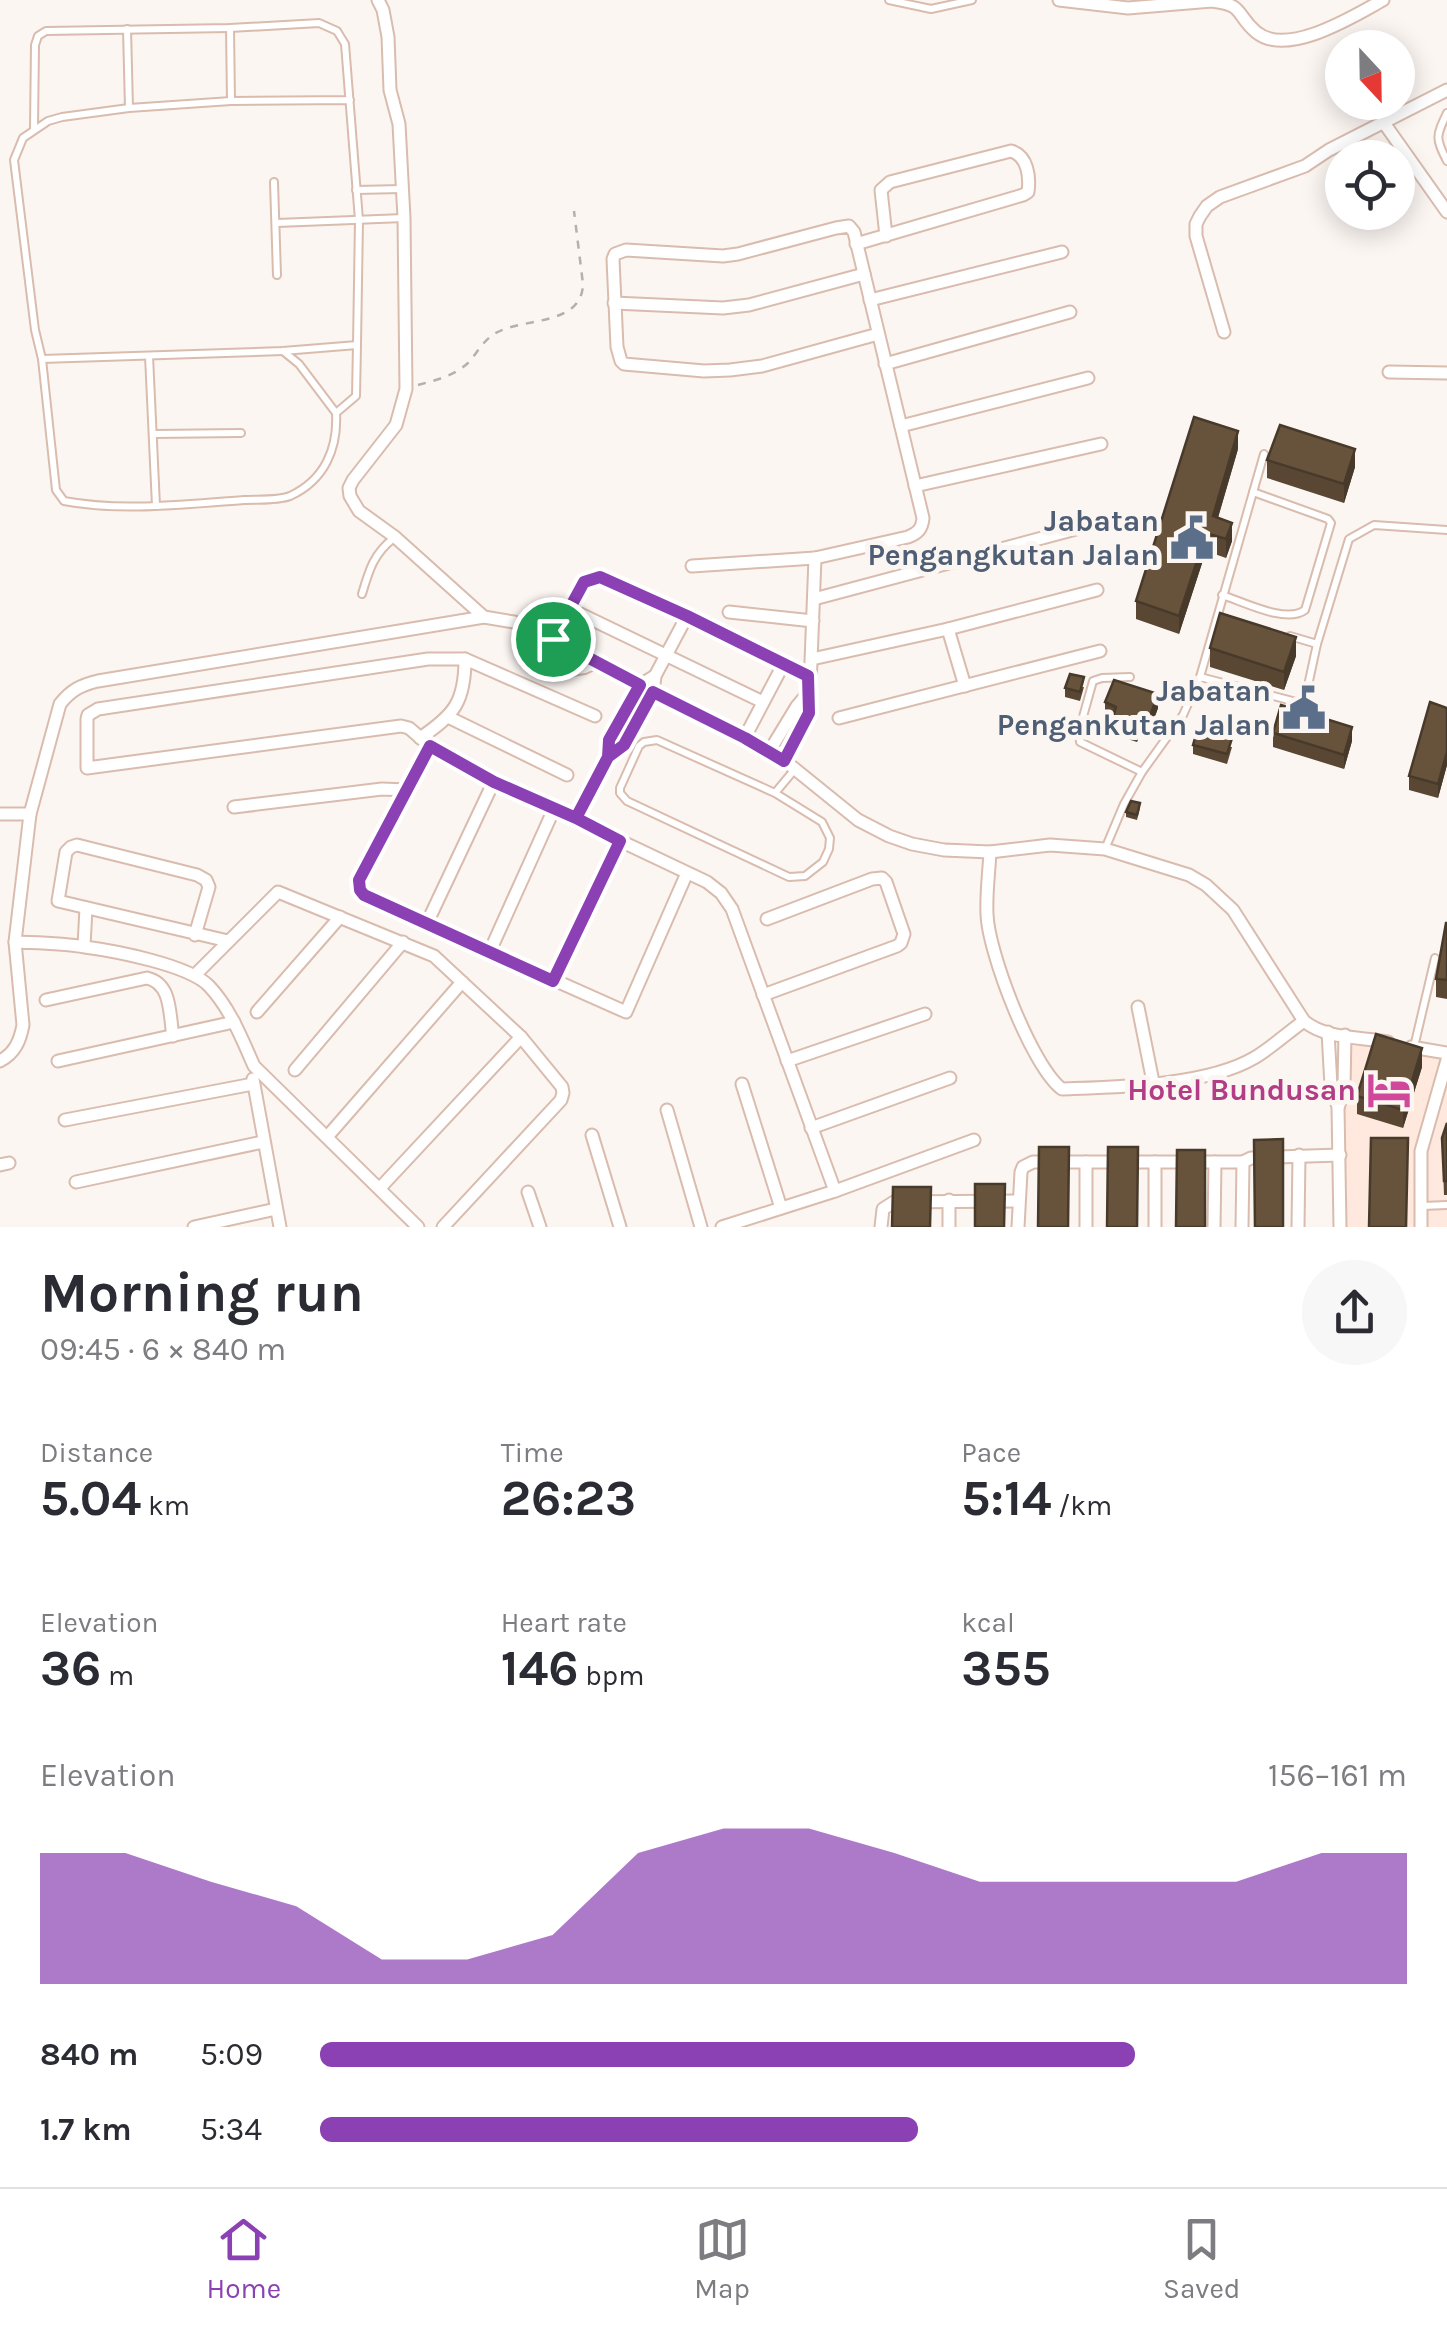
<!DOCTYPE html>
<html lang="en">
<head>
<meta charset="utf-8">
<style>
  body { margin:0; font-family:Karla,sans-serif; background:#f7f7f7; color:#2b2b33; height:100vh; display:flex; flex-direction:column; font-size:38px; white-space:nowrap }
  * { box-sizing:border-box; margin:0 }
  p { font-size:32px; color:#7c7c81 }
  .icon { flex:none; width:55px; height:55px; fill:none; stroke:currentColor; stroke-width:2; stroke-linecap:round; stroke-linejoin:round }
  .map { position:relative; height:1227px; overflow:hidden }
  .side { display:flex; flex-direction:column; background:#fff; flex:1 }
  .side>* { flex:none }
  .needle { width:65px; rotate:158deg }
  .controls { position:absolute; left:1325px; top:30px; display:grid; gap:20px }
  .controls a { display:grid; place-items:center; width:90px; height:90px; border-radius:50%; background:#fff; box-shadow:0 5px 25px #0003; font-size:50px }
  .pin { position:absolute; display:grid; place-items:center; width:85px; height:85px; color:#fff; margin:-42px; border:5px solid #fff; border-radius:50%; box-shadow:0 2px 10px #0007 }
  .round { display:grid; place-items:center; flex:none; width:105px; height:105px; border-radius:52px; background:#f7f7f7 }
  .overview { display:flex; align-items:center; justify-content:space-between; height:170px; padding:0 40px }
  h1 { font-size:55px; font-weight:700; line-height:75px }
  .figures { display:grid; grid-template-columns:repeat(3,1fr); gap:15px; height:170px; padding:10px 40px }
  .figures div { display:grid; align-content:center }
  .figures b { font-size:50px; font-weight:700 }
  .figures small { font-size:28px; font-weight:400 }
  .figures p { font-size:28px }
  .chart { height:280px; padding:20px 40px }
  .chart p { display:flex; justify-content:space-between }
  .chart svg { width:100%; height:180px; margin-top:10px; fill:#8b41b3; opacity:.7 }
  ul { padding:0 40px; list-style:none; font-size:32px }
  li { display:grid; grid-template-columns:160px 120px 1fr; align-items:center; height:75px }
  li i { height:25px; border-radius:12px; background:#8b41b3 }
  .dock { display:flex; justify-content:space-around; align-items:center; height:140px; border-top:2px solid #e1e1e2; background:#fff; font-size:28px; color:#7c7c81 }
  .dock a { display:grid; justify-items:center; gap:5px }
  .dock .on { color:#8b41b3 }
  .map>svg:first-child { display:block }
  .built { fill:#ffe8dd }
  .lines { fill:none; stroke-linecap:round; stroke-linejoin:round }
  .lane-casing { stroke:#d9bcae; stroke-width:10 }
  .street-casing { stroke:#d9bcae; stroke-width:15 }
  .path { stroke:#b6afab; stroke-width:2.5; stroke-dasharray:8 8; stroke-linecap:butt }
  .lane { stroke:#fff; stroke-width:6 }
  .street { stroke:#fff; stroke-width:11 }
  .wall { fill:#594734 }
  .shaded-wall { fill:#483a2a }
  .building { fill:#67533c; stroke:#483a2a; stroke-width:2.5 }
  .route-casing { stroke:#fff; stroke-width:20 }
  .route { stroke:#8b41b3; stroke-width:12 }
  .labels { text-anchor:middle; stroke-width:10; stroke-linejoin:round; paint-order:stroke }
  .service-label { font-size:30px; font-weight:bold; fill:#4e5e75; stroke:#fcf6f3; text-anchor:end }
  .hotel-label { font-size:30px; font-weight:bold; fill:#b23c85; stroke:#fcf6f3; text-anchor:end }
</style>
</head>
<body>
<div class="map">
<svg width="1447" height="1227" viewBox="0 0 1447 1227">
  <rect width="100%" height="100%" fill="#fcf6f3"/>
  <path class="built" d="M1337,1039L1447,1053V1227H1340Z"/>
  <g class="lines">
    <g class="lane-casing">
      <g id="lane">
        <path d="M889,0L931,9L972,0"/>
        <path d="M230,28L231,101"/>
        <path d="M127,29L129,108"/>
        <path d="M1447,113C1436,136 1435,138 1447,161"/>
        <path d="M34,128L35,45L38,36L46,31L230,28L319,23L337,31L345,44L359,220L357,345L283,351L42,359L35,330L14,160L23,138L48,121L62,117L129,108L231,101L350,100"/>
        <path d="M274,182L277,275"/>
        <path d="M356,190L402,189"/>
        <path d="M277,223L404,218"/>
        <path d="M283,351L299,364L336,413"/>
        <path d="M149,356L156,506"/>
        <path d="M42,359L56,490L64,501C122,512 185,504 244,500C257,499 277,501 290,496C325,480 338,448 336,413L356,396L357,345"/>
        <path d="M154,434L241,433"/>
        <path d="M362,594C369,570 374,553 394,538"/>
        <path d="M1222,595C1244,602 1286,624 1305,610L1331,523L1328,519L1253,492"/>
        <path d="M530,631L536,652L541,657L572,672L585,670L600,663"/>
        <path d="M1290,636L1317,644"/>
        <path d="M1130,677L1102,678L1093,681L1079,731L1080,742L1142,772"/>
        <path d="M1200,677L1304,704L1317,644L1349,539L1374,525L1447,530"/>
        <path d="M657,740L775,793L822,822L830,838L829,849L823,862L805,876L789,877L627,801L620,793V788L639,746L644,742Z"/>
        <path d="M775,793L795,769"/>
        <path d="M1105,849L1124,804L1142,772L1183,715L1200,677L1264,454"/>
        <path d="M1414,1047L1435,958"/>
        <path d="M1422,1206L1447,1205"/>
      </g>
    </g>
    <g class="street-casing">
      <g id="street">
        <path d="M378,0L383,10L388,37L390,90L399,124L404,218L406,389L396,425L353,480L349,488L350,496L359,511L395,537L484,617"/>
        <path d="M1059,0L1128,8L1212,1C1245,5 1235,14 1256,32C1287,58 1354,16 1383,0"/>
        <path d="M1384,123L1447,212"/>
        <path d="M856,244L1023,195L1028,192C1030,177 1028,156 1011,151L890,182L881,190L886,236"/>
        <path d="M870,300L1062,252"/>
        <path d="M614,303L723,308L749,305L864,274"/>
        <path d="M1224,332L1196,236V224L1200,216L1207,206L1220,197L1305,166L1329,150L1447,90"/>
        <path d="M885,364L1070,312"/>
        <path d="M1389,372L1447,373"/>
        <path d="M901,426L1088,378"/>
        <path d="M915,486L1101,444"/>
        <path d="M692,566L815,558L908,537C918,533 922,529 923,518L854,232L849,226L836,228L738,254L723,256L626,250L615,254L613,259L617,347L621,361L624,364L704,371L730,370L762,366L878,334"/>
        <path d="M814,599L1102,522"/>
        <path d="M568,608L763,702"/>
        <path d="M729,612L813,621"/>
        <path d="M948,629L965,686"/>
        <path d="M553,639L585,581L600,577L687,616L809,675"/>
        <path d="M812,659L948,629L1097,590"/>
        <path d="M595,716L465,659H428L98,709L88,715L87,719V768L401,726L409,728L430,746L494,781L707,882L721,893L732,909L835,1191"/>
        <path d="M448,717L567,775"/>
        <path d="M839,718L1100,651"/>
        <path d="M745,737L784,663"/>
        <path d="M420,738C454,715 465,702 465,659"/>
        <path d="M430,746L359,880L360,890L363,895L626,1012L687,873"/>
        <path d="M769,752L797,706L808,693"/>
        <path d="M608,757L624,745L653,692L655,676L687,616"/>
        <path d="M785,761L809,713L815,558"/>
        <path d="M234,807L382,789L407,790"/>
        <path d="M0,814H30"/>
        <path d="M576,819L608,757L609,740L640,685L655,676"/>
        <path d="M990,852C989,872 986,893 987,914C988,952 1032,1067 1062,1089C1117,1087 1206,1086 1254,1058C1271,1048 1287,1033 1304,1021"/>
        <path d="M427,923L494,781"/>
        <path d="M195,935L209,887L206,880L197,875L77,845L71,847L66,852L58,901L228,941"/>
        <path d="M15,942C38,943 62,943 85,947C115,951 189,965 209,986C230,1008 242,1039 254,1066L418,1227"/>
        <path d="M84,946L86,908"/>
        <path d="M490,951L554,809"/>
        <path d="M195,975L278,892L434,956L521,1037L562,1087L563,1093L561,1100L443,1227"/>
        <path d="M553,981L619,841"/>
        <path d="M763,995L897,946L901,943L904,934L886,882L882,878L872,879L767,919"/>
        <path d="M46,1000L147,978C172,984 169,1013 173,1036"/>
        <path d="M1138,1007L1153,1082"/>
        <path d="M257,1012L340,917"/>
        <path d="M1328,1032L1331,1086L1338,1107L1340,1227"/>
        <path d="M1411,1047L1447,1053"/>
        <path d="M0,1061C15,1053 20,1041 23,1025L15,942L30,814L60,704C71,690 81,685 98,681L484,617L514,622L553,639L745,737L785,761L858,820L889,836L912,844L944,850L990,852L1050,845L1105,849L1189,875L1206,885L1233,910L1304,1021C1325,1039 1361,1037 1388,1042"/>
        <path d="M58,1061L234,1022"/>
        <path d="M787,1061L925,1014"/>
        <path d="M295,1070L403,942"/>
        <path d="M253,1079L280,1227"/>
        <path d="M742,1084L781,1208"/>
        <path d="M1339,1105L1344,1086L1345,1035"/>
        <path d="M667,1110L701,1227"/>
        <path d="M65,1120L253,1084"/>
        <path d="M811,1128L950,1078"/>
        <path d="M592,1135L620,1227"/>
        <path d="M327,1137L462,982"/>
        <path d="M1155,1162V1227"/>
        <path d="M0,1165L9,1163"/>
        <path d="M76,1182L263,1142"/>
        <path d="M380,1188L521,1037"/>
        <path d="M528,1192L540,1227"/>
        <path d="M194,1227L276,1209"/>
        <path d="M722,1227L835,1191L974,1140"/>
        <path d="M881,1227L883,1209L894,1202L1018,1201"/>
        <path d="M949,1227V1200"/>
        <path d="M1018,1227L1021,1172L1023,1167L1033,1162H1243"/>
        <path d="M1086,1227V1162"/>
        <path d="M1214,1227L1215,1162"/>
        <path d="M1242,1227L1243,1162L1251,1158L1340,1155"/>
        <path d="M1298,1227L1299,1155"/>
        <path d="M1421,1227V1151L1447,1060"/>
      </g>
    </g>
    <path class="path" d="M418,385C436,380 454,376 468,363C477,353 483,341 494,334C521,317 582,327 583,284L574,211"/>
    <use href="#lane" class="lane"/>
    <use href="#street" class="street"/>
  </g>
  <g class="wall">
    <path d="M1238,449L1218,518L1232,541L1226,558L1206,551L1179,634L1136,619V601Z"/>
    <path d="M1267,460L1355,467L1344,503L1267,478Z"/>
    <path d="M1210,648L1296,656L1284,690L1210,667Z"/>
    <path d="M1084,687L1080,701L1065,697V688Z"/>
    <path d="M1105,702L1158,708L1150,730L1141,728L1137,742L1112,734L1113,719L1105,716Z"/>
    <path d="M1447,708V765L1438,798L1409,790V776Z"/>
    <path d="M1273,733L1352,741L1344,769L1273,747Z"/>
    <path d="M1193,745L1232,747L1227,764L1193,754Z"/>
    <path d="M1140,808L1137,820L1126,817V812Z"/>
    <path d="M1447,923V999L1436,997V979Z"/>
    <path d="M1422,1067L1403,1128L1357,1114V1096Z"/>
    <path d="M1447,1123V1195H1444L1442,1138Z"/>
  </g>
  <g class="shaded-wall">
    <path d="M1238,431V449L1213,534V516Z"/>
    <path d="M1355,449V467L1344,503V484Z"/>
    <path d="M1232,523V541L1226,558V539Z"/>
    <path d="M1206,533V551L1179,634V616Z"/>
    <path d="M1296,637V656L1284,690V672Z"/>
    <path d="M1158,694V708L1150,730V716Z"/>
    <path d="M1141,714V728L1137,742V728Z"/>
    <path d="M1352,727V741L1344,769V755Z"/>
    <path d="M1447,752V765L1438,798V784Z"/>
    <path d="M1422,1048V1067L1403,1128V1110Z"/>
  </g>
  <g class="building">
    <path d="M1194,417L1238,431L1213,516L1232,523L1226,539L1206,533L1179,616L1136,601Z"/>
    <path d="M1280,425L1355,449L1344,484L1267,460Z"/>
    <path d="M1220,613L1296,637L1284,672L1210,648Z"/>
    <path d="M1070,674L1084,677L1080,692L1065,688Z"/>
    <path d="M1114,680L1158,694L1150,716L1141,714L1137,728L1112,721L1116,707L1105,702Z"/>
    <path d="M1430,702L1447,708V752L1438,784L1409,776Z"/>
    <path d="M1281,705L1352,727L1344,755L1273,733Z"/>
    <path d="M1198,728L1232,738L1227,754L1193,745Z"/>
    <path d="M1131,801L1140,803L1137,815L1126,812Z"/>
    <path d="M1446,923H1447V980L1436,979Z"/>
    <path d="M1376,1034L1422,1048L1403,1110L1357,1096Z"/>
    <path d="M1447,1123V1181H1444L1442,1138Z"/>
    <path d="M1371,1138H1408L1406,1227H1369Z"/>
    <path d="M1283,1139V1227H1255L1254,1140Z"/>
    <path d="M1039,1147H1069L1068,1227H1038Z"/>
    <path d="M1108,1147H1138L1137,1227H1107Z"/>
    <path d="M1177,1150H1205V1227H1176Z"/>
    <path d="M975,1184H1005L1004,1227H975Z"/>
    <path d="M893,1187H931L930,1227H892Z"/>
  </g>
  <g class="lines">
    <g class="route-casing">
      <path id="route" d="M553,639L640,685L609,740L608,757L576,818L494,782L430,746L359,880L360,890L364,895L553,981L620,841L576,818L608,757L624,745L653,692L745,738L784,761L809,713L808,676L687,616L600,577L584,582L553,639"/>
    </g>
    <use href="#route" class="route"/>
  </g>
  <defs>
    <g id="civic-bare" transform="scale(3.45)"><path d="M-.6-6.5H3V-4.5H.6V-3L4-1V1h2V6H-6V1h2V-1L-.6-3ZM-1.2 2.5V6h2.4V2.5Z" fill="#5c6f8a" stroke="#fcf6f3" stroke-width="2.5" paint-order="stroke"/></g>
    <g id="hotel-bare" transform="scale(3.45)"><path d="M-6-4.5h1.5V1H6V5H4.5V3h-9V5H-6ZM-4 0a1.8 1.8 0 1 1 3.6 0ZM.5 0V-2.5h3Q6-2.5 6 0Z" fill="#d1479c" stroke="#fcf6f3" stroke-width="2.5" paint-order="stroke"/></g>
  </defs>
  <g fill-rule="evenodd">
    <use href="#civic-bare" x="1192" y="538"/>
    <use href="#civic-bare" x="1304" y="708"/>
    <use href="#hotel-bare" x="1389" y="1090"/>
  </g>
  <g class="labels">
    <g class="service-label">
      <text x="1159" y="531">Jabatan<tspan x="1159" dy="34">Pengangkutan Jalan</tspan></text>
      <text x="1271" y="701">Jabatan<tspan x="1271" dy="34">Pengankutan Jalan</tspan></text>
    </g>
    <g class="hotel-label">
      <text x="1356" y="1100">Hotel Bundusan</text>
    </g>
  </g>
</svg>
<div class="controls">
<a><svg class="needle" viewBox="-14 -14 28 28"><path d="M0-13l5 13h-10z" fill="#e53935"/><path d="M0 13l5-13h-10z" fill="#7c7c81"/></svg></a>
<a><svg class="icon" aria-label="locate" viewBox="0 0 24 24"><circle cx="12" cy="12" r="6"/><path d="M12 2v4M12 18v4M2 12h4M18 12h4"/></svg></a>
</div>
<div class="pin" style="left:553px;top:639px;background:#1e9e55"><svg class="icon" aria-label="arrive" viewBox="0 0 24 24"><path d="M6 21V4h12l-3 4 3 4H6"/></svg></div>
</div>
<section class="side">
<div class="overview"><div><h1>Morning run</h1><p>09:45 · 6 × 840 m</p></div><a class="round"><svg class="icon" aria-label="share" viewBox="0 0 24 24"><path d="M12 15V3M7 8l5-5 5 5M5 13v7h14v-7"/></svg></a></div>
<div class="figures">
<div><p>Distance</p><b>5.04<small> km</small></b></div>
<div><p>Time</p><b>26:23</b></div>
<div><p>Pace</p><b>5:14<small> /km</small></b></div>
</div>
<div class="figures">
<div><p>Elevation</p><b>36<small> m</small></b></div>
<div><p>Heart rate</p><b>146<small> bpm</small></b></div>
<div><p>kcal</p><b>355</b></div>
</div>
<div class="chart"><p><span>Elevation</span>156–161 m</p>
<svg viewBox="0 0 160 44" preserveAspectRatio="none"><path d="M0 44V12L10 12L20 19L30 25L40 38L50 38L60 32L70 12L80 6L90 6L100 12L110 19L120 19L130 19L140 19L150 12L160 12V44z"/></svg>
</div>
<ul>
<li><b>840 m</b>5:09<i style="width:75%"></i></li>
<li><b>1.7 km</b>5:34<i style="width:55%"></i></li>
</ul>
</section>
<nav class="dock">
<a class="on"><svg class="icon" aria-label="home" viewBox="0 0 24 24"><path d="M3 11l9-7 9 7M6 9v11h12V9"/></svg>Home</a>
<a><svg class="icon" aria-label="map" viewBox="0 0 24 24"><path d="M3 6l6-2 6 2 6-2v14l-6 2-6-2-6 2zM9 4v14M15 6v14"/></svg>Map</a>
<a><svg class="icon" aria-label="saved" viewBox="0 0 24 24"><path d="M7 4h10v16l-5-4-5 4z"/></svg>Saved</a>
</nav>
</body>
</html>
